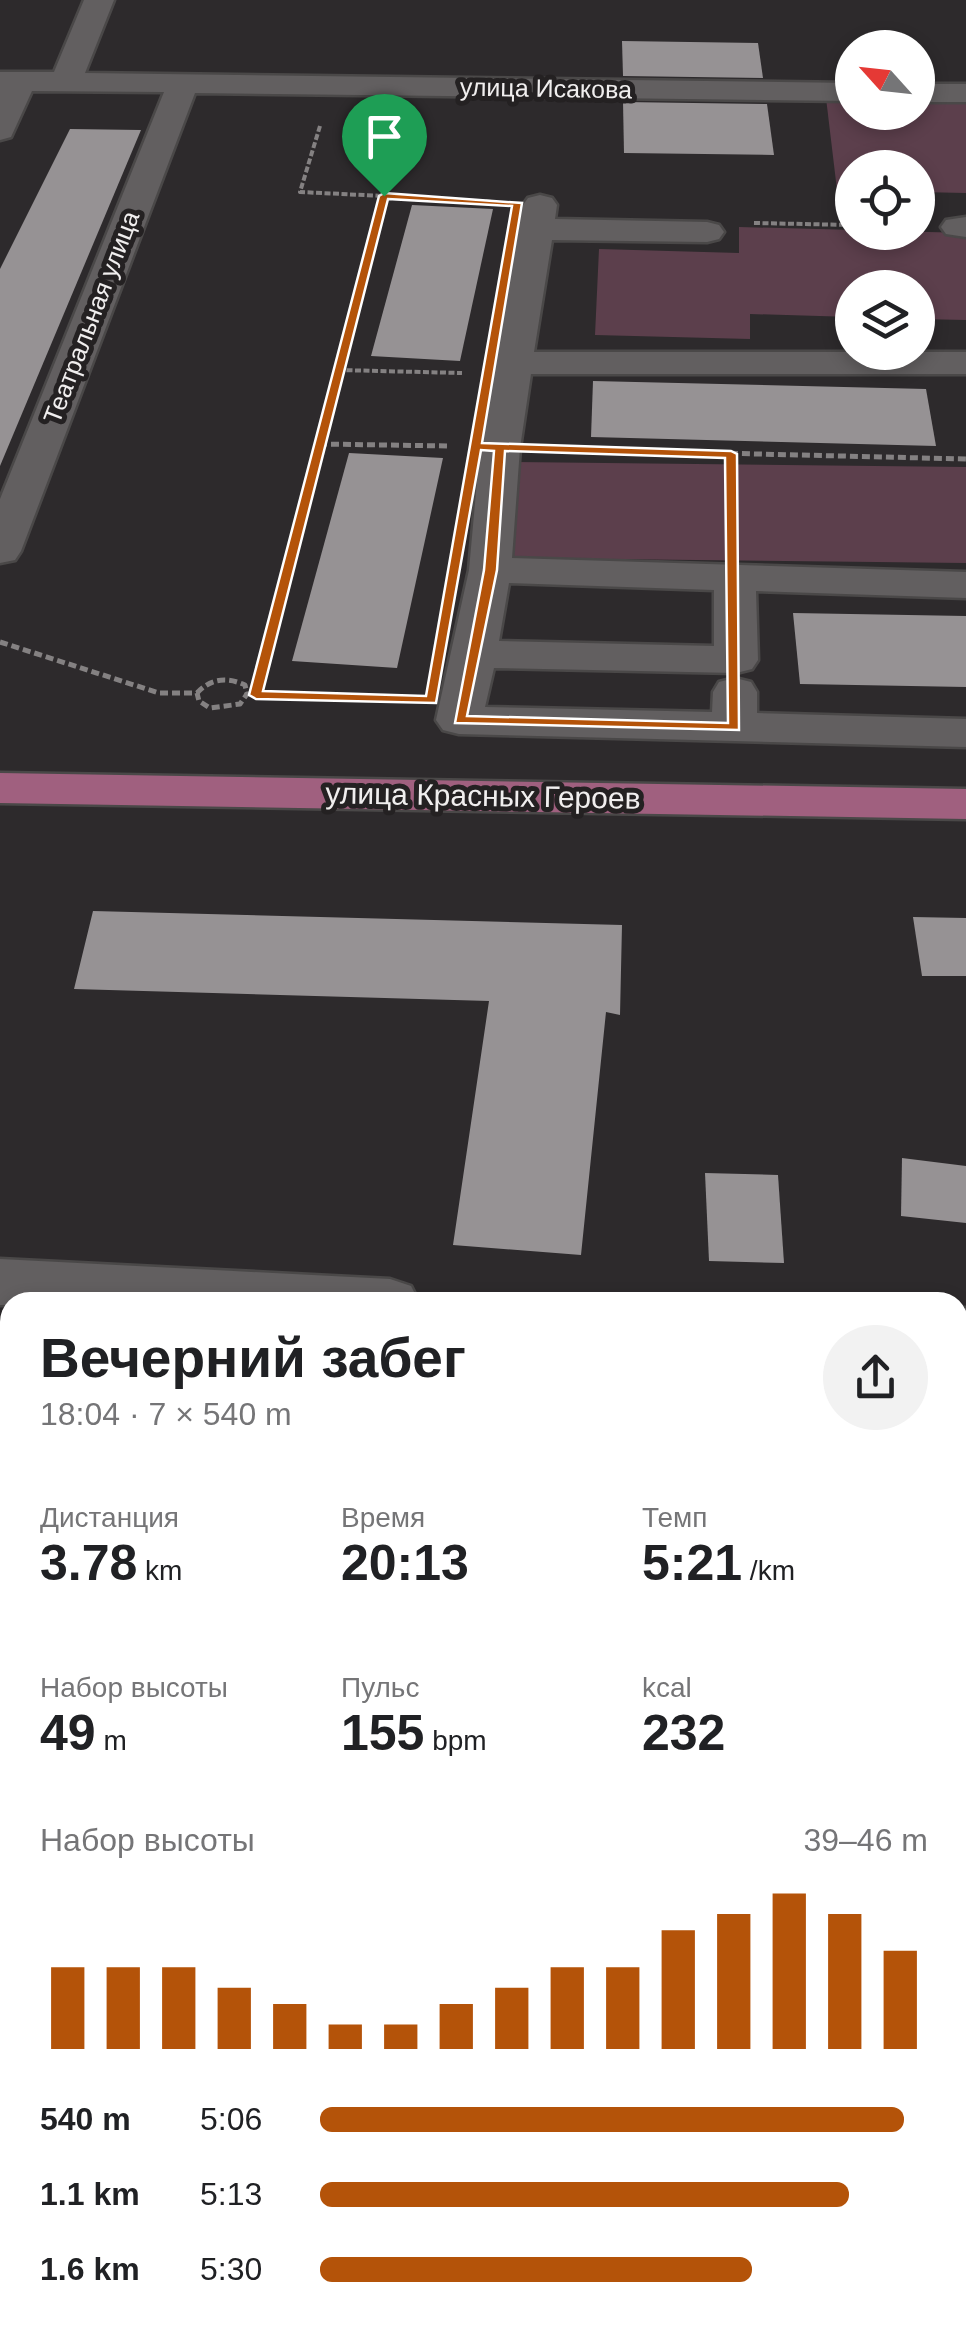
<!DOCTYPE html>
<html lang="ru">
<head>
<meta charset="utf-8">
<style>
  body { margin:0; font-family:Helvetica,sans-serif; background:#f2f2f2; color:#202124; height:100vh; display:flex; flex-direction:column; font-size:38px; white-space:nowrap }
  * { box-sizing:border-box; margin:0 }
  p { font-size:32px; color:#757577 }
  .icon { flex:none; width:55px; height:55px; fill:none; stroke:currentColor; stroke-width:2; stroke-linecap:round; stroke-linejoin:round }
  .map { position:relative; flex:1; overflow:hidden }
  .sheet { position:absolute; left:0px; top:1292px; width:968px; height:1038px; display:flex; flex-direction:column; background:#fff; border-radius:30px 30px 0 0; box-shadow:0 5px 15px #0003 }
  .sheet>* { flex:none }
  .needle { width:65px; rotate:297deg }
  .buttons { position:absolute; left:835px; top:30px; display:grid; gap:20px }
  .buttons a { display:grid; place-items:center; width:100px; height:100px; border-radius:50%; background:#fff; box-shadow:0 5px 15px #0003; font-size:50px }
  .pin { position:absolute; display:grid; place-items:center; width:85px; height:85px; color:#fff; margin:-102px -42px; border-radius:50% 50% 50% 0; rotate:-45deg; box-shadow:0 0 10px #0007 }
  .pin .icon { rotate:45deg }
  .round { display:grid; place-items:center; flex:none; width:105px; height:105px; border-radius:52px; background:#f2f2f2 }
  .summary { display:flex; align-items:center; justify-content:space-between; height:170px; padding:0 40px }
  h1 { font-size:55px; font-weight:800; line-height:75px }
  .stats { display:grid; grid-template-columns:repeat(3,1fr); gap:15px; height:170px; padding:10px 40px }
  .stats div { display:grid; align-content:center }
  .stats b { font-size:50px; font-weight:800 }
  .stats small { font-size:28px; font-weight:400 }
  .stats p { font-size:28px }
  .chart { height:280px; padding:20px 40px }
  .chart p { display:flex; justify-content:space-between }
  .chart svg { width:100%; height:180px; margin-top:10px; stroke:#b45309; stroke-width:6 }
  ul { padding:0 40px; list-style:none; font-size:32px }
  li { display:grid; grid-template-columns:160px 120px 1fr; align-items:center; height:75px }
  li i { height:25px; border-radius:12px; background:#b45309 }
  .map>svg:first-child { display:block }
  .green { fill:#5c3f4c }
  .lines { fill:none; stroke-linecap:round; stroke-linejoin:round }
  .river { fill:#240a17; fill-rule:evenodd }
  .building { fill:#969294 }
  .minor-casing { stroke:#4a4848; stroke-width:5 }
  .major-casing { stroke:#4a4848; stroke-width:5 }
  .path-far1 { stroke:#848182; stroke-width:4; stroke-dasharray:6 2.5; stroke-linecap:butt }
  .path { stroke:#848182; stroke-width:5; stroke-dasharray:8 4; stroke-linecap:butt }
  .minor { fill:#625f60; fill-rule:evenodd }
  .major { fill:#a0607f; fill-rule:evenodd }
  .route { fill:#b45309; stroke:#fff; stroke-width:2.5; fill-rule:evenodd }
  .labels { text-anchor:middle; stroke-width:10; stroke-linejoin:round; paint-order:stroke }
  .far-street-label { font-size:25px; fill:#f0eeee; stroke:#242122 }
  .street-label { font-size:30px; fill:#f0eeee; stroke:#242122 }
</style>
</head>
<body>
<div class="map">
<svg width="966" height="2328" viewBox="0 0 966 2328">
  <rect width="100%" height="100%" fill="#2d2a2c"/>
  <g class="green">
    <path d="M826,98H852V112H918V100H966V193L918,192V168H852V190H837Z"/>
    <path d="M739,227L966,233V320L918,319V288H852V317L750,314V339L595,335L599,249L739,253Z"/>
    <path d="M515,462L966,467V563L513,558Z"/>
  </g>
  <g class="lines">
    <g class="river">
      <path d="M0,2128L10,2129V2289L0,2288Z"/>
      <path d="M958,2176L966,2177V2328H934L915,2320H958Z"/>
    </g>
  </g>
  <g class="building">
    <path d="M622,41L758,43L763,78L623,76Z"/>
    <path d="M623,102L767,104L774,155L624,153Z"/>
    <path d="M70,129L141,130L0,466V269Z"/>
    <path d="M412,205L493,209L460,361L371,356Z"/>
    <path d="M593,381L926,389L936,446L591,437Z"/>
    <path d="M349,453L443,458L397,668L292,661Z"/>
    <path d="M793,613L966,616V687L800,684Z"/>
    <path d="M93,911L622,925L620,1015L606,1012L581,1255L453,1245L489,1001L74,989Z"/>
    <path d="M913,917L966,918V976H922Z"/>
    <path d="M902,1158L966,1166V1223L901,1216Z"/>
    <path d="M705,1173L778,1175L784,1263L709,1261Z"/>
  </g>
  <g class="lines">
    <g class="minor-casing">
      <g id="minor">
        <path d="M84,0H114L85,73L852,83V101L195,93L21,551L15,560L0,563V499L164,92L32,91L11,137L0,140V72H54Z"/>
        <rect x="918" y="84" width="48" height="18"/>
        <path d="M540,195L552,198L557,205L555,219L707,222L719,225L724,232L719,239L707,242L552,240L534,352H966V374H531L520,448L512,558L966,572V598L756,591L758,660L752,669L736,673L494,668L485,707L712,712L713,692L719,682L735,678L751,682L757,692V713L966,719V747L459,734L443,730L436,720L469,570L480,448L523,205L528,198ZM509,583L714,590V646L499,641Z"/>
        <path d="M966,217V237L946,234L941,227L946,220Z"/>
        <path d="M0,1259L390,1279L411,1286L419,1302L0,1305Z"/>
        <path d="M958,1308H966V1356L958,1355Z"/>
      </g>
    </g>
    <g class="major-casing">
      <path id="major" d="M0,773L966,789V819L0,803Z"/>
    </g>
    <g class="path-far1">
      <path d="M320,126L300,192L384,196L335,385"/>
      <path d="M384,196L493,202"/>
      <path d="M754,223L852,225"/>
      <path d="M338,370L462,373"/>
    </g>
    <g class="path">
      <path d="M319,444L448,446"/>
      <path d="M550,449L966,459"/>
      <path d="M731,454L734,533"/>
      <path d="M0,642L159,693H197L199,701L210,708L240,704L247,694L407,699"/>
      <path d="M197,693C211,678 227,677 245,685L247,694"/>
      <path d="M256,695L336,383"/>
    </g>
    <use href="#minor" class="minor"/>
    <use href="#major" class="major"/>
  </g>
  <path class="route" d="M384,193L522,203L482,443L731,451L737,454L739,730L455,723L484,570L494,451L481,450L436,703L256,699L249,695L379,196ZM388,199L512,206L426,696L263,691ZM505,451L725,458L728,723L467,716L497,570Z"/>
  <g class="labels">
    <g class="far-street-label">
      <text transform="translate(546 88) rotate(1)" y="9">улица Исакова</text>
      <text transform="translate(91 317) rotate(-69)" y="9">Театральная улица</text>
    </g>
    <g class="street-label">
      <text transform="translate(483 796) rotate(1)" y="10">улица Красных Героев</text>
    </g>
  </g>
</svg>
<div class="buttons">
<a><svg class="needle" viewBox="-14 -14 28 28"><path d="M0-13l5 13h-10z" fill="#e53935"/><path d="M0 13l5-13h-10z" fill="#757577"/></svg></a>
<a><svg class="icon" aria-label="locate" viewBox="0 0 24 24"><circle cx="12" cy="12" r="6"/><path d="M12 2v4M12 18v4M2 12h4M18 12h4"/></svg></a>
<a><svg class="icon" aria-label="layers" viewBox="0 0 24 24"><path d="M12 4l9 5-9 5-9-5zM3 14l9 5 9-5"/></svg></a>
</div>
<div class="pin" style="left:384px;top:196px;background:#1e9e55"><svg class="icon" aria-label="arrive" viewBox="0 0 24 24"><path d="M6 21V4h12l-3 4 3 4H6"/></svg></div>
<section class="sheet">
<div class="summary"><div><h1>Вечерний забег</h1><p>18:04 · 7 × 540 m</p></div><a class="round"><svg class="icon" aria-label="share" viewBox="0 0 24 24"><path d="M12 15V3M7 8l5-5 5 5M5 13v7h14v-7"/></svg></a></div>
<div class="stats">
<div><p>Дистанция</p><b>3.78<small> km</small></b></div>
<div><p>Время</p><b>20:13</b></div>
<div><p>Темп</p><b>5:21<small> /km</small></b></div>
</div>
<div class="stats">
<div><p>Набор высоты</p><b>49<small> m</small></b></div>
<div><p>Пульс</p><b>155<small> bpm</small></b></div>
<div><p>kcal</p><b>232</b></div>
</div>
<div class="chart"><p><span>Набор высоты</span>39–46 m</p>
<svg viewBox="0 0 160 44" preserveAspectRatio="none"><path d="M5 44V24M15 44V24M25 44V24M35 44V29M45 44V33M55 44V38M65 44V38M75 44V33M85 44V29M95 44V24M105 44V24M115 44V15M125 44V11M135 44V6M145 44V11M155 44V20"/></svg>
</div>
<ul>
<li><b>540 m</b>5:06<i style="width:96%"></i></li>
<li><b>1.1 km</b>5:13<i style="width:87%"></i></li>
<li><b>1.6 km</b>5:30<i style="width:71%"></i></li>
</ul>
</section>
</div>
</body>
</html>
